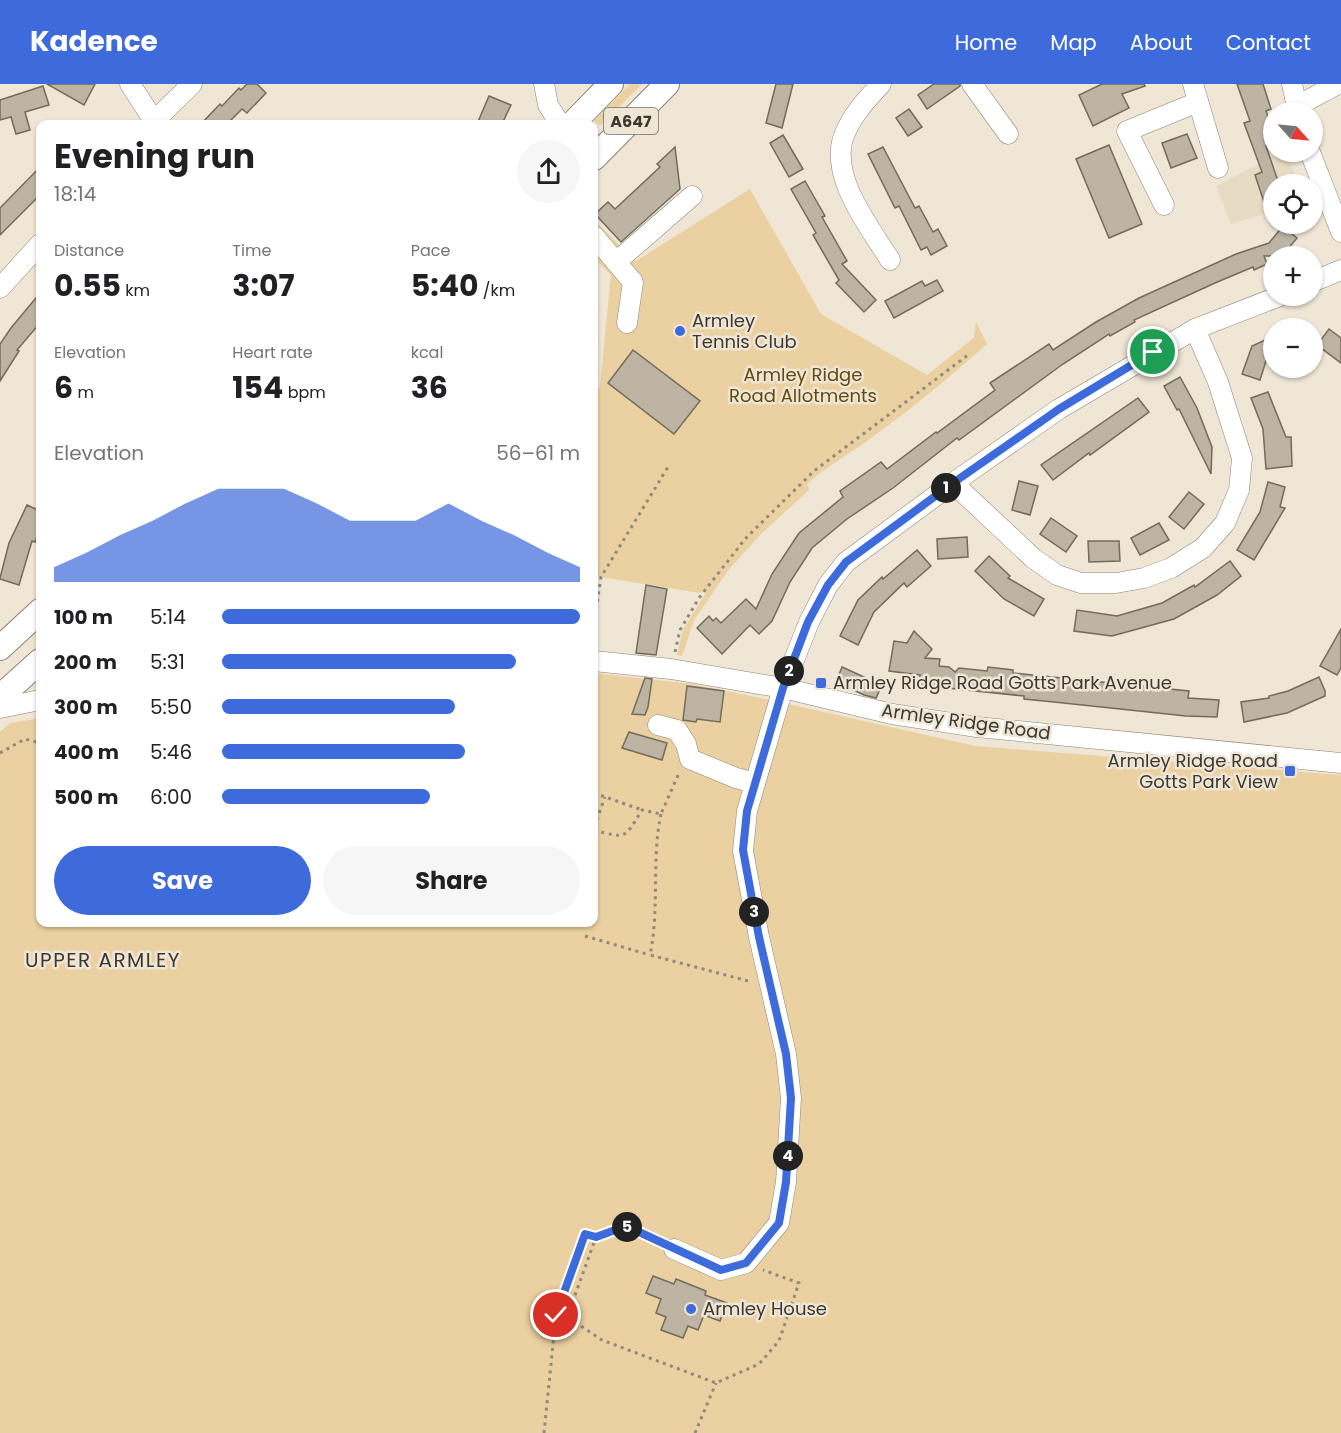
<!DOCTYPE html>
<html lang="en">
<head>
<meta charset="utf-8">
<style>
  body { margin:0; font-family:Poppins,sans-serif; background:#f6f6f6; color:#202124; height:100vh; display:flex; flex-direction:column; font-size:22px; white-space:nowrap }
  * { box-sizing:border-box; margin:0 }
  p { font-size:20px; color:#757577 }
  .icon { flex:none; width:33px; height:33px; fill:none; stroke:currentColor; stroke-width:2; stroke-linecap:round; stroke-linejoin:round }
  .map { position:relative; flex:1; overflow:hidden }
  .details { position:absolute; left:36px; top:36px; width:562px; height:807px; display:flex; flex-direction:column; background:#fff; border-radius:12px; box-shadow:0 2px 4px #0004 }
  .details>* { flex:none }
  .needle { width:39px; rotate:117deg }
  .controls { position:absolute; left:1263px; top:18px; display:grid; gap:12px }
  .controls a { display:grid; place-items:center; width:60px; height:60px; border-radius:50%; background:#fff; box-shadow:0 2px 4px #0004; font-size:30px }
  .pin { position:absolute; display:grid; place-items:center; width:51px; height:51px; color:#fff; margin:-26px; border:3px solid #fff; border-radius:50%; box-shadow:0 2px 6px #0007 }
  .km { position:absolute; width:30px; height:30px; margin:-15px; border-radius:50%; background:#222; color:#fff; font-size:16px; line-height:30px; text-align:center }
  .round { display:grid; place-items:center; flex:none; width:63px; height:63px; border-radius:32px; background:#f6f6f6 }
  .summary { display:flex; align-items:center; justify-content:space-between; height:102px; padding:0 18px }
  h1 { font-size:33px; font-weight:700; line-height:45px }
  .stats { display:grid; grid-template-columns:repeat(3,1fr); gap:9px; height:102px; padding:6px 18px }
  .stats div { display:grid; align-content:center }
  .stats b { font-size:30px; font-weight:700 }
  .stats small { font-size:16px; font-weight:400 }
  .stats p { font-size:16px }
  .chart { height:168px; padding:12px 18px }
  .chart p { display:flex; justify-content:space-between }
  .chart svg { width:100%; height:108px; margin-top:6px; fill:#3d6bdb; opacity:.7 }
  .cta { display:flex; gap:12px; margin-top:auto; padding:12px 18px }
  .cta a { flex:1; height:69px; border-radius:36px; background:#3d6bdb; color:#fff; font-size:24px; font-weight:700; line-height:69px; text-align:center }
  .cta a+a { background:#f6f6f6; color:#202124 }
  ul { padding:0 18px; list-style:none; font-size:20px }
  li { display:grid; grid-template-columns:96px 72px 1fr; align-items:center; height:45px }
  li i { height:15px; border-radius:8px; background:#3d6bdb }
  header { display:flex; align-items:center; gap:36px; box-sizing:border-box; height:84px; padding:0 30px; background:#3d6bdb; color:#fff }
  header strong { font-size:28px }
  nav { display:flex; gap:33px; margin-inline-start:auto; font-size:21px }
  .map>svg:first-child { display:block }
  .built { fill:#e8dbc3 }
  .green { fill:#ebd1a1 }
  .building { fill:#bdb4a4; stroke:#736b5c; stroke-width:1.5 }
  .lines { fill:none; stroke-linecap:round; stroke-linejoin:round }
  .minor-casing { stroke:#8c8374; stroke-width:21 }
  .major-casing { stroke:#8c8374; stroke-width:26 }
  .path { stroke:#8f897e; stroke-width:3; stroke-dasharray:3 4.5; stroke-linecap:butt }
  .minor { stroke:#fff; stroke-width:20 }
  .major { stroke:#fff; stroke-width:24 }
  .route-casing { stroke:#fff; stroke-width:12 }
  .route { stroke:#3d6bdb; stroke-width:8 }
  .poi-dot { fill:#3d6bdb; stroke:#efe6d5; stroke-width:2 }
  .labels { text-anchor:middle; stroke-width:5; stroke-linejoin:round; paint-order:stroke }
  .shield { fill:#efe6d5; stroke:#726c63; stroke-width:1.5 }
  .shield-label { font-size:16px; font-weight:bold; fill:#3c3832 }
  .poi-label { font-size:18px; fill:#3c3832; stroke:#efe6d5; text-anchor:start }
  .park-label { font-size:18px; fill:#644a10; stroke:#efe6d5 }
  .street-label { font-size:18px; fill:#3c3832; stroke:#efe6d5 }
  .neighbourhood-label { font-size:20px; letter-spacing:1.5px; fill:#3c3832; stroke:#efe6d5 }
</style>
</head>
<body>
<header>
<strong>Kadence</strong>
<nav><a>Home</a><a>Map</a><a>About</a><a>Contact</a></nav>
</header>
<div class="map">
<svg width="1341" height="1349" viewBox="0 0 1341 1349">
  <rect width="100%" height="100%" fill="#efe6d5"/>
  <path class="built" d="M1281,68H1285L1300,100H1274L1273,127L1231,140L1216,102Z"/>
  <g class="green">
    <path d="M630,0H642L600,42L594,37Z"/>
    <path d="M750,105L821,230L927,291L974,254L976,238L987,260C951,292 914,323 875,351C853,368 828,381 807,400L809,406L761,450L730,484L694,536L682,572L677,571L683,546L707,507L700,509L594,492V307L600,303L611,191L594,174V136L636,177Z"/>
    <path d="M594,589L692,600L775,617L975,662L1341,691V1349H0V648L10,639L40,634V838H594Z"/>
  </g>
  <g class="building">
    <path d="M47,0H95L84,21Z"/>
    <path d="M247,0H257L266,9L247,29L242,25L227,40H201L220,20L222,22L239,4L241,6Z"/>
    <path d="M776,0H793L782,44L766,39Z"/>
    <path d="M934,0H960V2L927,25L918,11Z"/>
    <path d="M1102,0H1144L1145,2L1122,10L1129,24L1093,42L1079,11Z"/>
    <path d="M1237,0H1263L1271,25L1266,27L1274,50V59L1266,62L1279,100H1274V138L1271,139L1255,91L1262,88L1244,39L1250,37Z"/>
    <path d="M43,2L49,21L25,28L30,46L16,50L11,33L0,36V16Z"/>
    <path d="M489,12L511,21L502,40H477Z"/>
    <path d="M909,25L922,43L908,52L896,34Z"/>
    <path d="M1187,50L1197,74L1171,84L1162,59Z"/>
    <path d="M783,51L803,85L789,93L770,59Z"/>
    <path d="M1109,61L1142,140L1109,154L1076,75Z"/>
    <path d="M675,63L680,105L621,158L595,130L608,118L615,125L660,83L657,80Z"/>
    <path d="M883,63L915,124L919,122L933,148L938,145L947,162L931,171L927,163L921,166L899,122L895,124L868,70Z"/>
    <path d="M40,83V111L0,151V124Z"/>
    <path d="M805,97L825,132L822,133L847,177L842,180L876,216L864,228L836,199L839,196L813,151L816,149L791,105Z"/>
    <path d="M1283,142L1297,154L1282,172H1264L1267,180L1254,186L1253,183L1215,199L1134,236L1135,238L1110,252L1109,250L1063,280L959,356L957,354L893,404L847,435L812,464L790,498L772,537L759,550L750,541L722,570L697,544L709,532L713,537L716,534L721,539L746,515L756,525L772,490L799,449L843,413L840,407L881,378L887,385L936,348L937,349L995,306L990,299L1049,260L1053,266L1096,238L1139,214L1236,170L1269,159Z"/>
    <path d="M937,196L943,207L894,234L885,217L922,197L925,202Z"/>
    <path d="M40,209V239L17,266L19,267L0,297V260L11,244Z"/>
    <path d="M1329,245L1341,254V279L1317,261Z"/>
    <path d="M1274,252L1260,296L1242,290L1252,262Z"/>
    <path d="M633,266L700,317L674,350L608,299Z"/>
    <path d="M1180,293L1197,324L1212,363L1211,390L1179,325L1177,326L1164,302Z"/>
    <path d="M1268,308L1286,353H1291L1292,382L1266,385L1263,345L1251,314Z"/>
    <path d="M1138,314L1149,328L1090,371L1089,369L1053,396L1041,381Z"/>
    <path d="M1019,397L1038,402L1030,431L1012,426Z"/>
    <path d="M1268,398L1285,403L1280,423L1285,424L1254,476L1237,466L1260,428Z"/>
    <path d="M1189,408L1204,420L1184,445L1169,433Z"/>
    <path d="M27,421L40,427V445L35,458L32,457L19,501L0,495V494L9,459Z"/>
    <path d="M1051,434L1077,452L1066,468L1040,450Z"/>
    <path d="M1159,439L1169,456L1140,471L1131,454Z"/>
    <path d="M967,453L968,473L938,475L937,455Z"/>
    <path d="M1088,457H1119L1120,477L1089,478Z"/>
    <path d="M917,466L931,482L907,503L904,499L874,528L858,561L840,552L858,516L882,493L883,495Z"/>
    <path d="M989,472L1010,492L1008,494L1044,515L1034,532L1004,515L975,487Z"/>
    <path d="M1230,477L1241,492L1217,511L1174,535L1112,552L1074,547L1077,526L1117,532L1162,519L1194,501L1195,503Z"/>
    <path d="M646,501L667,505L656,571L636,569Z"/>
    <path d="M1341,545V584L1337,591L1320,582Z"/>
    <path d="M914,547L932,565L925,574L940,575L939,582L949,583L955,588L959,584L987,587L988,583L1013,586V589L1189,607L1188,614L1219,616L1217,633L1186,632L1054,618L1024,615V612L919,601L920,591L889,587L894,557L907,559Z"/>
    <path d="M842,583L882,601L876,614L864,611L836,598Z"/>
    <path d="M1319,593L1325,607V612L1287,629L1244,638L1241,618L1269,614V612L1288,607Z"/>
    <path d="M645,594L652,595L648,623L645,631L632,630Z"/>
    <path d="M687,602L724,607L720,638L697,635L696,638L683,636Z"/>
    <path d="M629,648L667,659L662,676L622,664Z"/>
    <path d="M653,1192L674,1200L676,1195L706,1207L705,1211L727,1219L720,1237L704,1231L698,1246L688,1242L683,1254L661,1246L666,1233L656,1229L661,1215L646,1209Z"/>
  </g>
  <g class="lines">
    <g class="minor-casing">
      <g id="minor">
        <path d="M130,0L154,37"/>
        <path d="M544,0L548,21L560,40"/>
        <path d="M881,0C867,15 853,30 845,49C827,90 869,142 890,176"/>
        <path d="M972,0L1008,50"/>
        <path d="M1193,0L1218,84"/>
        <path d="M1292,0L1298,28"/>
        <path d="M1297,22L1338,0"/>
        <path d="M151,40L192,0"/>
        <path d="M1310,68L1341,148"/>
        <path d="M1164,121L1127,47L1198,18"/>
        <path d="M594,152L616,178L692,112"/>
        <path d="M616,178L633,198L627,239"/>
        <path d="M1312,198L1341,186"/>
        <path d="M0,204L40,160"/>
        <path d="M953,399L1033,474L1057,491L1081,499H1116L1144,494L1171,484L1203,464L1225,439L1239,406L1242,374L1218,298L1195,245"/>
        <path d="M594,577L671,585L783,604L892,630L977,643L1341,679"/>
        <path d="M0,624L40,616"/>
        <path d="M658,641L677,646L686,660L690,675L736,694L755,699"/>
        <path d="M674,1165L721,1186L746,1179L779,1139L786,1098L791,1014L786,970L759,853L743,767L747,727L783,604L809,538L828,501L846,478L953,399L1059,325L1195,245L1280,212"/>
      </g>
    </g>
    <g class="major-casing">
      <g id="major">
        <path d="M572,40L611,0"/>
        <path d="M594,74L667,0"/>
        <path d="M0,564L40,527"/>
        <path d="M0,613L40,577"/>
      </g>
    </g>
    <g class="path">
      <path d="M594,540L601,493L668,383"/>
      <path d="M675,568L680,546L699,514L745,455L814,387L968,271"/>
      <path d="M0,669L25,655L40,659"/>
      <path d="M594,709L642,726"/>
      <path d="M661,730C651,777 660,824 650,871L752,898"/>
      <path d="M594,743L605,713"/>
      <path d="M594,746C627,755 624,755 642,726L661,730L679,689"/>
      <path d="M585,852L650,871"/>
      <path d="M659,1158L626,1142L596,1153L574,1214L575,1238L602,1256L716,1299L759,1280L779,1257L799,1199L763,1186"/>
      <path d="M544,1349L556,1231L585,1150L596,1153"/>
      <path d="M695,1349L716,1299"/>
    </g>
    <use href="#minor" class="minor"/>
    <use href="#major" class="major"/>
  </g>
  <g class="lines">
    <g class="route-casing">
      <path id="route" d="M556,1231L585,1150L596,1153L626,1142L721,1186L746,1179L779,1139L786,1098L791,1014L786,970L759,853L743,766L747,727L783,604L808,538L828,501L846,478L953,399L1059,325L1153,268"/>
    </g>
    <use href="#route" class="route"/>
  </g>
  <g class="poi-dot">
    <circle cx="680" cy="247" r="6"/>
    <rect x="815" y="593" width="12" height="12" rx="3"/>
    <rect x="1284" y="681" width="12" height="12" rx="3"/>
    <circle cx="691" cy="1225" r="6"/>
  </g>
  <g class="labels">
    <rect class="shield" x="604" y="24" width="54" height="26" rx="4.5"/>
    <g class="shield-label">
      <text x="631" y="43">A647</text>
    </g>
    <g class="poi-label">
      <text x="692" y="243">Armley<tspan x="692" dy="21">Tennis Club</tspan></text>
      <text x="833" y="605">Armley Ridge Road Gotts Park Avenue</text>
      <text x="1278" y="683" text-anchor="end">Armley Ridge Road<tspan x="1278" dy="21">Gotts Park View</tspan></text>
      <text x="703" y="1231">Armley House</text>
    </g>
    <g class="park-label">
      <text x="803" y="297">Armley Ridge<tspan x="803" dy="21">Road Allotments</tspan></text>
    </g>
    <g class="street-label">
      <text transform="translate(966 638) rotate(8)" y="6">Armley Ridge Road</text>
    </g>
    <g class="neighbourhood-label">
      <text x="103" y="883">UPPER ARMLEY</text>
    </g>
  </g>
</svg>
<div class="controls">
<a><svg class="needle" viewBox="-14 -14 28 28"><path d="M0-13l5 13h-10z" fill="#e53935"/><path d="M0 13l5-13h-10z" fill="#757577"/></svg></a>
<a><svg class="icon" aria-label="locate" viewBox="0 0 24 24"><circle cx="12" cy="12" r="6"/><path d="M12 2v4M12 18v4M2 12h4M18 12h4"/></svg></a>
<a>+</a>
<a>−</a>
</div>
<div class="pin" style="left:1153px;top:268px;background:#1e9e55"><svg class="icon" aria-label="arrive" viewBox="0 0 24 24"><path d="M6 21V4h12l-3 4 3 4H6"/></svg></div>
<div class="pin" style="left:556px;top:1231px;background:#d93025"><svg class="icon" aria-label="check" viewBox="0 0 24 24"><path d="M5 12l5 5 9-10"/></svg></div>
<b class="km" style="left:946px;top:404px">1</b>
<b class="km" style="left:789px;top:587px">2</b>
<b class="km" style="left:754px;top:828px">3</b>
<b class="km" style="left:788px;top:1072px">4</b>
<b class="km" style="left:627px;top:1143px">5</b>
<section class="details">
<div class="summary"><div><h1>Evening run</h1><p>18:14</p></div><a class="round"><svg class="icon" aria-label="share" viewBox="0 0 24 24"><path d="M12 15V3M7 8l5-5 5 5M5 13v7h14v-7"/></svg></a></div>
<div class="stats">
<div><p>Distance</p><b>0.55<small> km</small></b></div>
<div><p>Time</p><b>3:07</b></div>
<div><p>Pace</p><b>5:40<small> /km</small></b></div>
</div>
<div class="stats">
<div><p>Elevation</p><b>6<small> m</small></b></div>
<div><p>Heart rate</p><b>154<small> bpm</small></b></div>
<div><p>kcal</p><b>36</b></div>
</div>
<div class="chart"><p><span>Elevation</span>56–61 m</p>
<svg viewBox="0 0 160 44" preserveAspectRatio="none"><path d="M0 44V38L10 32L20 25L30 19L40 12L50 6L60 6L70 6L80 12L90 19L100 19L110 19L120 12L130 19L140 25L150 32L160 38V44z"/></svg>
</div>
<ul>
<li><b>100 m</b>5:14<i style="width:100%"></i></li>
<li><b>200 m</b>5:31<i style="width:82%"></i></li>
<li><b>300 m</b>5:50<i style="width:65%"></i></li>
<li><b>400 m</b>5:46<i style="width:68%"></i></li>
<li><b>500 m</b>6:00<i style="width:58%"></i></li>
</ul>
<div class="cta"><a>Save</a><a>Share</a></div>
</section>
</div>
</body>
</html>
